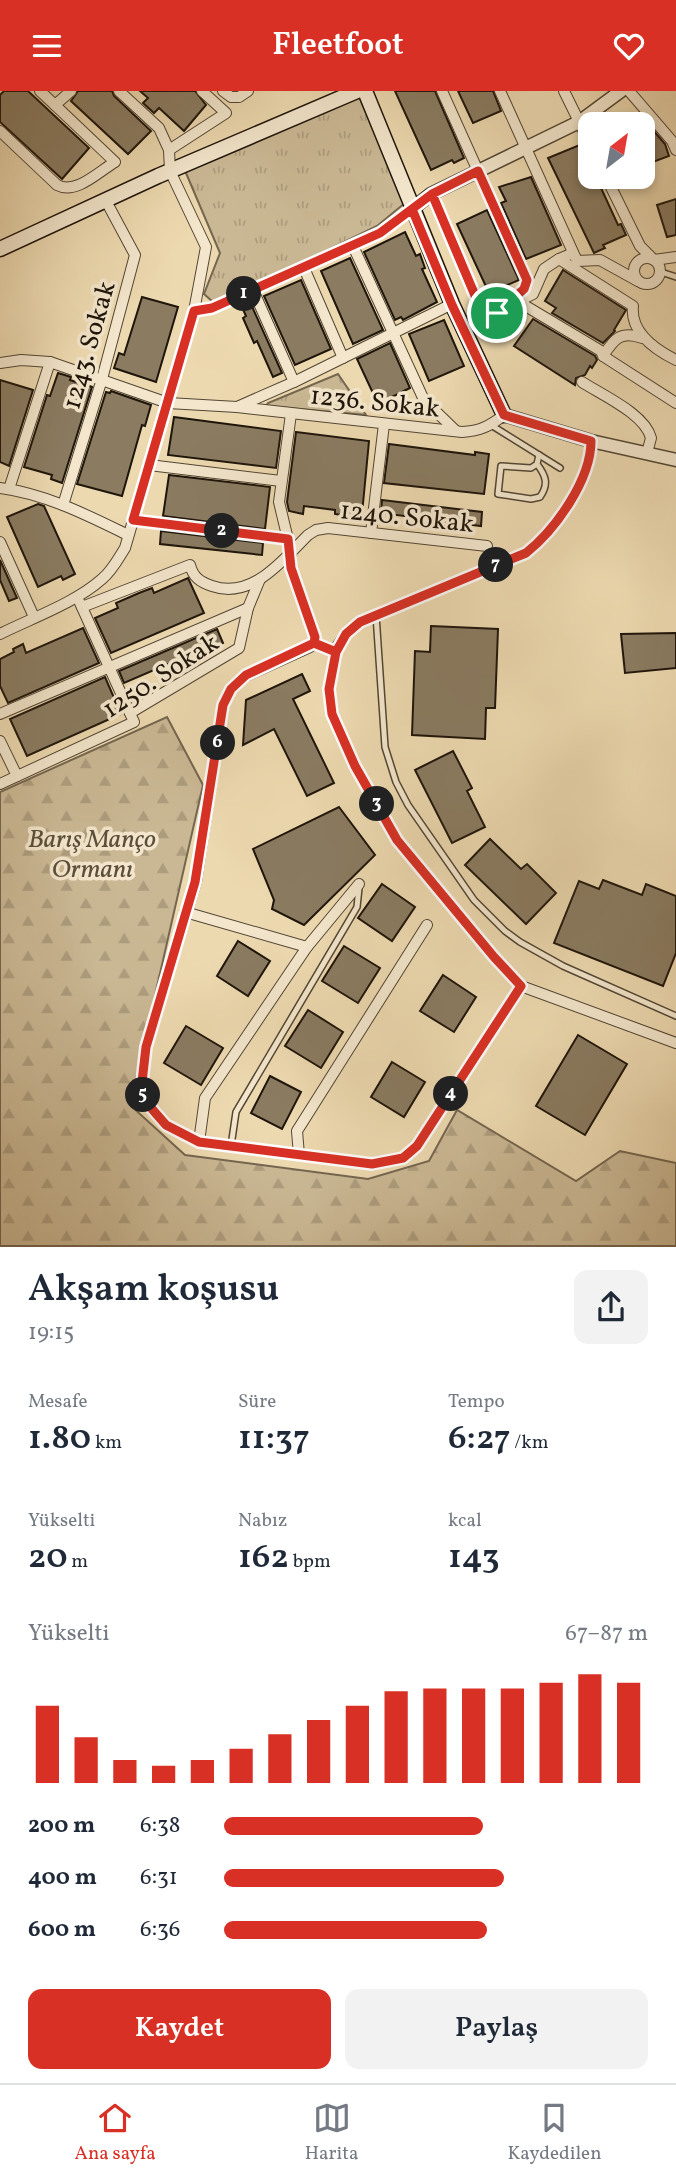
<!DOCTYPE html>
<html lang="tr">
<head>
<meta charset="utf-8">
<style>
  body { margin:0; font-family:Vollkorn,serif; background:#f2f2f3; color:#1f2937; height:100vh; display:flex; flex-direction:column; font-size:26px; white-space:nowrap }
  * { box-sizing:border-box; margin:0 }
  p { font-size:23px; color:#747a83 }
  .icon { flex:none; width:38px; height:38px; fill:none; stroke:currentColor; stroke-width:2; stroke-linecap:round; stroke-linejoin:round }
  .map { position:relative; height:1156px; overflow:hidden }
  .panel { display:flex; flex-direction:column; background:#fff; flex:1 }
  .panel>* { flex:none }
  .needle { width:46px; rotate:31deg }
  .tools { position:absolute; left:578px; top:21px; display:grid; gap:14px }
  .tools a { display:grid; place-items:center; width:77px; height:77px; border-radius:14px; background:#fff; box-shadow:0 4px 10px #0003; font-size:35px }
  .pin { position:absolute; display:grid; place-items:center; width:60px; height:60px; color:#fff; margin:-30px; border:4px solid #fff; border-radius:50%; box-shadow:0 2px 7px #0007 }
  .km { position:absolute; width:35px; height:35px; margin:-18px; border-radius:50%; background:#222; color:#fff; font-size:19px; line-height:35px; text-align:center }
  .round { display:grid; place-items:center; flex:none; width:74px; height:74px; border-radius:14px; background:#f2f2f3 }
  .summary { display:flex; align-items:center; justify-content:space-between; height:119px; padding:0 28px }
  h1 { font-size:38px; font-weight:600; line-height:52px }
  .metrics { display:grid; grid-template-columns:repeat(3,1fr); gap:10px; height:119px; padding:7px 28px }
  .metrics div { display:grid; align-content:center }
  .metrics b { font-size:35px; font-weight:600 }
  .metrics small { font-size:19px; font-weight:400 }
  .metrics p { font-size:19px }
  .chart { height:196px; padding:14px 28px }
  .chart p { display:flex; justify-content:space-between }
  .chart svg { width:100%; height:126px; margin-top:7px; stroke:#d93025; stroke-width:6 }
  .cta { display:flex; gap:14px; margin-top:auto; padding:14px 28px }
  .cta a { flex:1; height:80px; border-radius:14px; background:#d93025; color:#fff; font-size:28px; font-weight:600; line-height:80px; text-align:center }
  .cta a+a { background:#f2f2f3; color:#1f2937 }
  ul { padding:0 28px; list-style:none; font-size:23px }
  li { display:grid; grid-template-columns:112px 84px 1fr; align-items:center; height:52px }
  li i { height:18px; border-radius:9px; background:#d93025 }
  header { display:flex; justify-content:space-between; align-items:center; height:91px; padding:0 28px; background:#d93025; color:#fff; font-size:32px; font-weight:600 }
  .tabs { display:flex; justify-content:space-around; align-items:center; height:98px; border-top:2px solid #e0e1e3; background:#fff; font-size:19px; color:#747a83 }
  .tabs a { display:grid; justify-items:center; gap:4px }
  .tabs .active { color:#d93025 }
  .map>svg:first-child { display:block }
  .grass { fill:url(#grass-tufts); stroke:#746650; stroke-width:2 }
  .forest { fill:url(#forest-firs); stroke:#746650; stroke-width:2 }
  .building { fill:#8a7b61; stroke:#1e150b; stroke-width:2 }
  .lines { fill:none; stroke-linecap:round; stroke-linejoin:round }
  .service-casing { stroke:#524634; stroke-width:8 }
  .minor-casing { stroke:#524634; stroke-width:12 }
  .tertiary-casing { stroke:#524634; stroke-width:15 }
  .secondary-casing { stroke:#1e150b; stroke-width:17 }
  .service { stroke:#f3e6cc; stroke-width:5 }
  .minor { stroke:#f3e6cc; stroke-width:10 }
  .tertiary { stroke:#f3e6cc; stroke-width:12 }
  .secondary { stroke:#f3e6cc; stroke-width:14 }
  .route-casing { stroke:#fff; stroke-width:14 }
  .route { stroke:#d93025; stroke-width:9 }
  .labels { text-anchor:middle; stroke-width:7; stroke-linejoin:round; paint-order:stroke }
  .street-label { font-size:26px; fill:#1e150b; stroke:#f3e6cc }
  .park-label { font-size:26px; font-style:italic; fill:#5a4e3b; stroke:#f3e6cc }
</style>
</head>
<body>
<header><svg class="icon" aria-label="menu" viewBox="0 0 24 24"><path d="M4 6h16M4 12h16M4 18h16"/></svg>Fleetfoot<svg class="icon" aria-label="heart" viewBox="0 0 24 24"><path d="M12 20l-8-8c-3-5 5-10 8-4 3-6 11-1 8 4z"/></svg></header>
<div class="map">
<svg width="676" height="1156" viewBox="0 0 676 1156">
  <defs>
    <pattern id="grass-tufts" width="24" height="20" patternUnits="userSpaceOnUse" patternTransform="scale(1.75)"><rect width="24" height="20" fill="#cab894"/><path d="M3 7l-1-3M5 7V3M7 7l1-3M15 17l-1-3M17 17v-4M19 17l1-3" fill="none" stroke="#ad9d7e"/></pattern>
    <pattern id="forest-firs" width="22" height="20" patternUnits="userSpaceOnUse" patternTransform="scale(1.75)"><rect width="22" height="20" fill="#cab894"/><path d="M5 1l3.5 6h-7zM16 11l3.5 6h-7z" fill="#ad9d7e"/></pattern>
  </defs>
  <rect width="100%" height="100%" fill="#edd9b0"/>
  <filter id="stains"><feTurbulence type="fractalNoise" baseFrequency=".00286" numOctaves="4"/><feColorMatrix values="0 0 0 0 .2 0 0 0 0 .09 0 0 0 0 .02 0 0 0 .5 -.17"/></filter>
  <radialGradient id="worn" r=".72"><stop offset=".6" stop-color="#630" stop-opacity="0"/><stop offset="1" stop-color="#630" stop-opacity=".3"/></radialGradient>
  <g class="grass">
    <path d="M358,3L405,112L377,135L276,184L213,211L204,203L220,162L183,75Z"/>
    <path d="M338,283L366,324L266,315L268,312Z"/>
  </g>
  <path class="forest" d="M167,626L203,694L130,1014L185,1064L368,1088L429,1070L457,1019L576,1090L620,1060L676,1072V1155H0V701Z"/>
  <g class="building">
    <path d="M4,0H28L89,57L62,88L0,31V4Z"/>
    <path d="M78,0H112L114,5L151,40L128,63L71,10Z"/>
    <path d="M140,0H195L206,14L184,40L159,17L154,22L143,12L148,7Z"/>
    <path d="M395,0H435L464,67L454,72L452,69L431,79Z"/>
    <path d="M458,0H493L501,20L473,32Z"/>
    <path d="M652,38L665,53L669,65L642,75V41Z"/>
    <path d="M582,53L590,71V86H596L618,134L621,133L626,144L603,154L605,157L594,162L548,67Z"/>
    <path d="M531,86L561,154L526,168L501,112L506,110L499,96Z"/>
    <path d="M676,108V144L667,146L657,114Z"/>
    <path d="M487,119L519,189L489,202L457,133Z"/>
    <path d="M405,141L416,165L420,163L425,177L422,178L437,211L403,229L401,226L395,229L364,161Z"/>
    <path d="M350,167L383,239L353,253L321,180Z"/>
    <path d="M563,179L626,219L614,239L615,240L603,252L552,222L556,217L545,210Z"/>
    <path d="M301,189L331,258L295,274L264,205Z"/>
    <path d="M142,206L178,216L156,291L114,277L119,262L124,264Z"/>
    <path d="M250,211L282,282L273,286L257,250L254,252L243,227L246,225L241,214Z"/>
    <path d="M533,228L595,265L597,269L592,277L590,275L585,284L576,287L575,294L514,255Z"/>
    <path d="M444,229L464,275L429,290L409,243Z"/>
    <path d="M390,252L410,297L378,313L357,268Z"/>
    <path d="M58,282L71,286L70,289L92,296L62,392L51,388L52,384L24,376L47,304L50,305Z"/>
    <path d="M0,289L33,299L9,375L0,371Z"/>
    <path d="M111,300L151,314L145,335L142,334L122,405L77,393L106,301L110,302Z"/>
    <path d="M174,326L281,340L276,377L168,364Z"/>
    <path d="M296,341L369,350L362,423L347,421V425L335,423V419L304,415L303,423L289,420L287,411Z"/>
    <path d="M389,353L475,364V361L489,363L484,403L384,392Z"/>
    <path d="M169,384L270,396L265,438L163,425Z"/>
    <path d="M382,409L482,421L481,435L381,422Z"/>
    <path d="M38,413L44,415L75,483L63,489L61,485L38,496L7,426Z"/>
    <path d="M161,440L263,452L262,464L160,453Z"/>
    <path d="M0,469L17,507L9,510L0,489Z"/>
    <path d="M188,487L204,522L111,562L95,527L118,517L116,512L139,502L152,497L154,502Z"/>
    <path d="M431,535L498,538L495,617H486L485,648L412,644L415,560L430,561Z"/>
    <path d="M83,537L99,572L8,612L0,595V568L14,561L13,558L23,553L26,562Z"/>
    <path d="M217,538L223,552L206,560L205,557L124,592L119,580Z"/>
    <path d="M676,542V577L625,582L621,543Z"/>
    <path d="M302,583L310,600L293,608L334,692L307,705L274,638L243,654L246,609Z"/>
    <path d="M105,586L121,623L27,665L10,628Z"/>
    <path d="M453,660L472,697L467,700L485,736L452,752L415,679Z"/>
    <path d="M339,716L375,764L304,834L272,818L274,809L253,758Z"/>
    <path d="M490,748L521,778L527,773L556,802L526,833L465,774Z"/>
    <path d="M603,789L642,804L646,793L676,805V862L663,895L554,852L579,790L599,798Z"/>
    <path d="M382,793L415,816L392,850L358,827Z"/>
    <path d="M238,850L270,870L248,905L217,885Z"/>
    <path d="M344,855L380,877L358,912L322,890Z"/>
    <path d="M443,884L476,906L454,941L420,920Z"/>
    <path d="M308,919L343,941L321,977L285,955Z"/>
    <path d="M186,935L223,957L201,994L164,972Z"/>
    <path d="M578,944L627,973L585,1044L536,1015Z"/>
    <path d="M392,971L425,991L404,1026L371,1006Z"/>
    <path d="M270,985L301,1001L282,1038L251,1022Z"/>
  </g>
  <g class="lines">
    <g class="service-casing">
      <g id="service">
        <path d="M660,184L664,182L676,186"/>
        <path d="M491,334L560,377"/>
        <path d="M537,373C546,385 549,393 540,406L531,408L498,403L501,375L531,377L537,373L539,364"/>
        <path d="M376,524L385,656L396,691L408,714L474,809L505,840L520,851L563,875L676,925"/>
        <path d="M231,1055L236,1021L357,816L359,797"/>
      </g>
    </g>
    <g class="minor-casing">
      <g id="minor">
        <path d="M40,0L55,14L71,0"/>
        <path d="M223,0L231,6H239L248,0"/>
        <path d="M442,0L527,189L524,198L497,222"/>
        <path d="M500,0L577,170L600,169L638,190"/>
        <path d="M564,0L590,53"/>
        <path d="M629,0L672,50L676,59"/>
        <path d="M0,40L57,94C76,104 98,81 115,71L55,14"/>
        <path d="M169,59L226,22L202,0"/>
        <path d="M606,86L640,155L654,169L676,166"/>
        <path d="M431,103L485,227L533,203L544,178L559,168L573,162"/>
        <path d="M353,155L424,309L455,339"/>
        <circle cx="647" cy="180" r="13"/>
        <path d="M559,168L633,215C630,241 654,258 676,269"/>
        <path d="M304,177L343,267"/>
        <path d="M253,199L294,291"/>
        <path d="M519,211L601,260L603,265L676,312"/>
        <path d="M194,220L212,217L380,141L412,118"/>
        <path d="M603,265C614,248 621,239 642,247"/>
        <path d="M0,272L21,269L50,271L168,312L237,316L462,341C480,340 490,335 504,324"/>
        <path d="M582,291C602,304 645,323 651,347L647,362"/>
        <path d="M237,316L294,291L452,213"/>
        <path d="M291,323L279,411L291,461V477L315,546L314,552L310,556L246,585L231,598L223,614L196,791L146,956L141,1000L152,1018L166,1034L199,1051L372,1073L403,1067L417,1055L521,895"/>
        <path d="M591,350C591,389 555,439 526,462L360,531L346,543L338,554L329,598L332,623L355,675L397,749L494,866L521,895L676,952"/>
        <path d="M149,374L281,390"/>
        <path d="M0,397C46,403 87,424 128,444"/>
        <path d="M9,398L50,271"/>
        <path d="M63,414L102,288L135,164L106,110"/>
        <path d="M133,429L288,448"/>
        <path d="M371,442L384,333"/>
        <path d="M0,451L34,526"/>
        <path d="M82,516L190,474C193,486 200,491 212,495C252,509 283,469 308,444L316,439L328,437L487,455"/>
        <path d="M0,543C32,527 75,512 102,488C112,480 118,468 125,457L194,220L206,156L170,80L169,59L159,37L119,0"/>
        <path d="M314,552L336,561"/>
        <path d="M130,622L239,557L248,517L260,488"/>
        <path d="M0,623L248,517"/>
        <path d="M0,650L17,685"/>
        <path d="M0,693L134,631L80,512"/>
        <path d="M185,821L307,856L205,1007L199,1051"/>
        <path d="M307,856L359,793"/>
        <path d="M299,1064L297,1040L427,834"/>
      </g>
    </g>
    <g class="tertiary-casing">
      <g id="tertiary">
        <path d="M412,118L431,103L579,31L621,0"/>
        <path d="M504,324L591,350L676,369"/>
      </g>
    </g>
    <g class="secondary-casing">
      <g id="secondary">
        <path d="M365,0L452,213L504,324"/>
        <path d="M0,158L158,85L357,0"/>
      </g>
    </g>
    <use href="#service" class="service"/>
    <use href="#minor" class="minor"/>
    <use href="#tertiary" class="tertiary"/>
    <use href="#secondary" class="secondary"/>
  </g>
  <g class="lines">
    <g class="route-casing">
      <path id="route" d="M497,222L485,228L432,103L380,142L212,217L194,220L133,429L288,448L291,477L315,546L314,552L336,561L329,598L332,623L355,675L397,749L494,866L521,895L417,1055L403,1067L372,1073L199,1051L166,1034L152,1018L141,1000L146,956L195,791L223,614L231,598L246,584L314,552L336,561L346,543L360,531L526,462C555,439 591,389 591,350L504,324L452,214L412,118L432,103L478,80L527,189L524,198L497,222"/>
    </g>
    <use href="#route" class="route"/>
  </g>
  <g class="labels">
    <g class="street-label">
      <text transform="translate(88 254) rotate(-74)" y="9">1243. Sokak</text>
      <text transform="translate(375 310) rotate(6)" y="9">1236. Sokak</text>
      <text transform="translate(407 425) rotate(6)" y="9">1240. Sokak</text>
      <text transform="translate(160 584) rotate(-33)" y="9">1250. Sokak</text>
    </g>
    <g class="park-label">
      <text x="92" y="756">Barış Manço<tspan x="92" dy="30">Ormanı</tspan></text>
    </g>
  </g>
  <rect width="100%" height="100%" filter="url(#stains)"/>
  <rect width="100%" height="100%" fill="url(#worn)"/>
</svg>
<div class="tools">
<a><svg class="needle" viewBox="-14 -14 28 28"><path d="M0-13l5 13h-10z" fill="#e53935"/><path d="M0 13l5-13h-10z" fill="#747a83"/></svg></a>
</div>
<div class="pin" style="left:497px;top:222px;background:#1e9e55"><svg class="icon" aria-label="arrive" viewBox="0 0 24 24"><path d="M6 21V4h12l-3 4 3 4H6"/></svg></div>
<b class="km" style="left:244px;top:203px">1</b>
<b class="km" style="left:222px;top:440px">2</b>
<b class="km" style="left:377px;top:713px">3</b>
<b class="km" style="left:451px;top:1003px">4</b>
<b class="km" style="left:143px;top:1004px">5</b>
<b class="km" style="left:218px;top:652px">6</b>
<b class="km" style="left:496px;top:474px">7</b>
</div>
<section class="panel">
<div class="summary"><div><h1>Akşam koşusu</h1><p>19:15</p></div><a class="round"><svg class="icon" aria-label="share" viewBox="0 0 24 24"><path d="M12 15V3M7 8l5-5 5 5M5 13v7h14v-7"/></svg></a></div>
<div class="metrics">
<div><p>Mesafe</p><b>1.80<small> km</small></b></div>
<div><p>Süre</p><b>11:37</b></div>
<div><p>Tempo</p><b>6:27<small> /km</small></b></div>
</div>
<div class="metrics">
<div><p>Yükselti</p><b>20<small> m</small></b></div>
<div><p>Nabız</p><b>162<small> bpm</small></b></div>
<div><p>kcal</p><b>143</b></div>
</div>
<div class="chart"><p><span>Yükselti</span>67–87 m</p>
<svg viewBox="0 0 160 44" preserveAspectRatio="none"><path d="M5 44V17M15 44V28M25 44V36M35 44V38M45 44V36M55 44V32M65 44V27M75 44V22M85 44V17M95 44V12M105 44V11M115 44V11M125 44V11M135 44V9M145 44V6M155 44V9"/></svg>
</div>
<ul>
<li><b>200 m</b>6:38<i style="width:61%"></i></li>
<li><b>400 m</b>6:31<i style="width:66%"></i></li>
<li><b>600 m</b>6:36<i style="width:62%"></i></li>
</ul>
<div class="cta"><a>Kaydet</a><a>Paylaş</a></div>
</section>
<nav class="tabs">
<a class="active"><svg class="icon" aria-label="home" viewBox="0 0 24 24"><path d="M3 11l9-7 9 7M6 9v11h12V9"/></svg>Ana sayfa</a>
<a><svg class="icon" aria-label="map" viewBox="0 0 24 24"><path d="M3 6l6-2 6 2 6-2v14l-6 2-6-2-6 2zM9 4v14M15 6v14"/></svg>Harita</a>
<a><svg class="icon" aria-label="saved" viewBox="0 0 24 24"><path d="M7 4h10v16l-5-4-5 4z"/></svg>Kaydedilen</a>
</nav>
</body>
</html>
